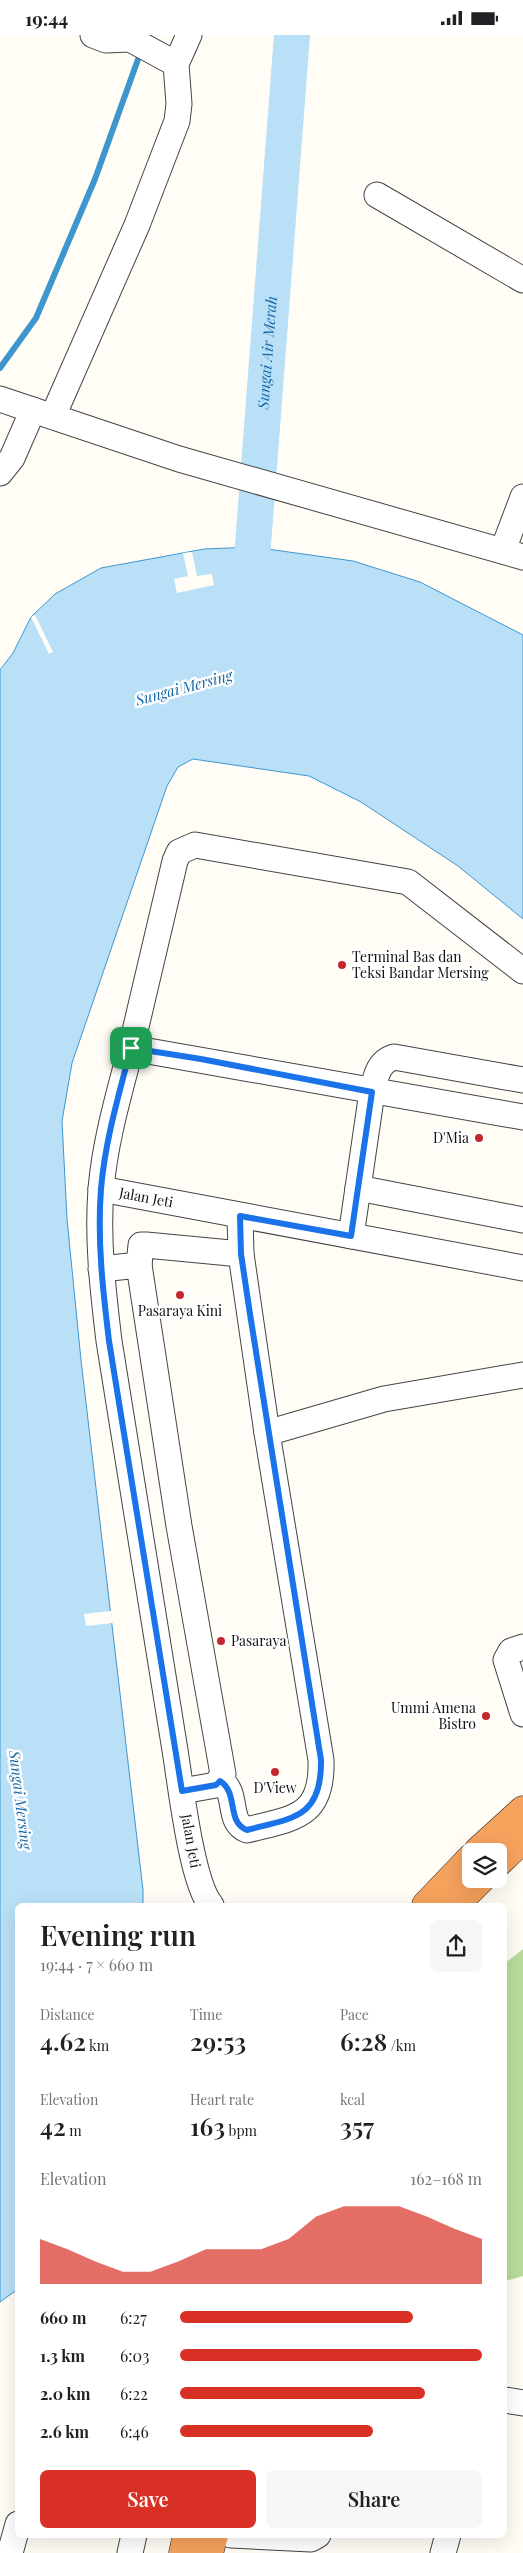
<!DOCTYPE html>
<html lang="en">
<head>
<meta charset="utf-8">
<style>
  body { margin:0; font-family:"Playfair Display",serif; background:#f6f6f6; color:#202124; height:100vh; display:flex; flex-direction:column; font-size:19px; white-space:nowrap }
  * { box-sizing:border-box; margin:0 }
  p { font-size:16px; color:#757577 }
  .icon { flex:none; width:28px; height:28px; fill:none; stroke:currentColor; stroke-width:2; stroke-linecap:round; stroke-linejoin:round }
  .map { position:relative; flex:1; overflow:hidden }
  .drawer { position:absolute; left:15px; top:1868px; width:492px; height:635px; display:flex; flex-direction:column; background:#fff; border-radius:8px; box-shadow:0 5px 20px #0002 }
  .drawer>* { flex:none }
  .tools { position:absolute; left:462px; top:1808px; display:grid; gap:10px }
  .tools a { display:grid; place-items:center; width:45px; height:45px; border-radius:8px; background:#fff; box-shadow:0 5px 20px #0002; font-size:25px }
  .pin { position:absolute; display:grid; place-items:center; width:42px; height:42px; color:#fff; margin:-21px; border-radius:10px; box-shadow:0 2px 8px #0006 }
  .round { display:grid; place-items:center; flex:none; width:52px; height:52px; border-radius:8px; background:#f6f6f6 }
  .overview { display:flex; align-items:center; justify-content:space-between; height:85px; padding:0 25px }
  h1 { font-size:28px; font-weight:600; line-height:38px }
  .figures { display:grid; grid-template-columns:repeat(3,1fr); gap:8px; height:85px; padding:5px 25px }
  .figures div { display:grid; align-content:center }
  .figures b { font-size:25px; font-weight:600 }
  .figures small { font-size:14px; font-weight:400 }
  .figures p { font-size:14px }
  .chart { height:140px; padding:10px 25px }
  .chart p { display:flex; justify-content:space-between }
  .chart svg { width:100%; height:90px; margin-top:5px; fill:#d93025; opacity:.7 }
  .button { display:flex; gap:10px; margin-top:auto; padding:10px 25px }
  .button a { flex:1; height:58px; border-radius:8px; background:#d93025; color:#fff; font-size:20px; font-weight:600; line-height:58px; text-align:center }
  .button a+a { background:#f6f6f6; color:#202124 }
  ul { padding:0 25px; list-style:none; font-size:16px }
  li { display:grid; grid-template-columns:80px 60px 1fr; align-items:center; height:38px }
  li i { height:12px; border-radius:6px; background:#d93025 }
  .status { display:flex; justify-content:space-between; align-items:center; height:35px; padding:0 25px; background:#fff; direction:ltr }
  .status svg { height:14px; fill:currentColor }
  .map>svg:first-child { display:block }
  .forest { fill:#b9dc9c }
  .water { fill:#b9e0f7; stroke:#3f96cf }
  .pier { fill:#fffdf5 }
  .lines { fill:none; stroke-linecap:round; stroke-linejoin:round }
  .stream { stroke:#3f96cf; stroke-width:6 }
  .river { stroke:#b9e0f7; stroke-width:36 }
  .minor-casing { stroke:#444; stroke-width:27 }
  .highway-casing { stroke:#222; stroke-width:29 }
  .minor { stroke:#fff; stroke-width:25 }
  .highway { stroke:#f5a25d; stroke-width:28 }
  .route-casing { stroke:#fff; stroke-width:10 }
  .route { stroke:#1a73e8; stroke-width:6 }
  .poi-dot { fill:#c4262e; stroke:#fff; stroke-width:2 }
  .labels { text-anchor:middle; stroke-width:5; stroke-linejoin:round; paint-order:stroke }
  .poi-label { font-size:14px; fill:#111; stroke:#fff; text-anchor:start }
  .street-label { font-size:14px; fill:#111; stroke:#fff }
  .water-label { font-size:15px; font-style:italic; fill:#1768a6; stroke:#fff }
</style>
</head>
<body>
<div class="status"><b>19:44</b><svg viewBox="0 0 49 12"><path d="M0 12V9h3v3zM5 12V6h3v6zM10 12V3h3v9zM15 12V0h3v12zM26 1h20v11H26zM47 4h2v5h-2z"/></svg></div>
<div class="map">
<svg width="523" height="2518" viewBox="0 0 523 2518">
  <rect width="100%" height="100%" fill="#fffdf5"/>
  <path class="forest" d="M523,1914V2241L505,2246V1928Z"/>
  <path class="water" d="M253,512L353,526L420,547L523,600V884L458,831L361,767L309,741L193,724L178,732L167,751L72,1028L62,1086L67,1184L81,1325L143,1855V1870H18V2254L0,2267V635L13,618L31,582L55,559L101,533L204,514Z"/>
  <g class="pier">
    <path d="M192,517L197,541L212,539L214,550L177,558L174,544L188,541L183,518Z"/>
    <path d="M35,580L53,617L49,619L31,582Z"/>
    <path d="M111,1576L113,1588L86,1591L84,1579Z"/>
  </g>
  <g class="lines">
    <path class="stream" d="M0,333L36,283L95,144L141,16"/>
    <path class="river" id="s1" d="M249,562L292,0"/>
    <g class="minor-casing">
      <g id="minor">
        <path d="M93,0L106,5L130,4L176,29"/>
        <path d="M377,160L523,245"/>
        <path d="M0,364L179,424L523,522"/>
        <path d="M53,381L137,190L177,86L179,69L176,29L189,0"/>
        <path d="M0,438L12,423L33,375"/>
        <path d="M503,515L523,462"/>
        <path d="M131,1013L175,826L179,817L195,810L408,847L523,936"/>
        <path d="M358,1153L523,1185"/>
        <path id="s2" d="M101,1154L523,1233"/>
        <path d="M351,1201L372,1057C376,1041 378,1027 394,1022L523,1045"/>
        <path d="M139,1230L141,1210H146L241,1219"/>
        <path d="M101,1234L139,1230L179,1491L223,1739L216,1750L182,1756"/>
        <path d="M267,1398L384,1364L523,1340"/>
        <path d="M523,1612L511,1616L506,1625L523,1679"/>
        <path d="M221,1746C239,1758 226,1787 247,1795C293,1783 323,1783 321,1725L267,1398L241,1219L240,1181"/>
        <path d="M211,1870C191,1847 180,1744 174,1709C152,1575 131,1440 109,1306C103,1256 97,1205 101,1154C105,1106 119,1059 131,1013L523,1082"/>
        <path d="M505,2365L523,2368"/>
        <path d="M231,2500L311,2504L318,2500"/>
        <path d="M10,2518L18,2489"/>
        <path d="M130,2518L134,2500"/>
        <path d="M443,2518L448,2500"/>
      </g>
    </g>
    <g class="highway-casing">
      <g id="highway">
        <path d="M478,1816L523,1775"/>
        <path d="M499,1827L523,1804"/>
        <path d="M426,1870L471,1823"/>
        <path d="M455,1870L481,1844"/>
        <path d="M183,2518L187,2500"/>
        <path d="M209,2518L214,2500"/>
      </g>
    </g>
    <use href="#minor" class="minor"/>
    <use href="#highway" class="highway"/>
  </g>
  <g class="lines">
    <g class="route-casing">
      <path id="route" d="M131,1013L201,1024L372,1057L351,1201L240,1181L241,1219L250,1279L321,1725C322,1783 293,1783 247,1795C226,1787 239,1758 220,1746L216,1750L182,1756L109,1306C103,1256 97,1205 101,1154C105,1106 119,1059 131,1013Z"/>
    </g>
    <use href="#route" class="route"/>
  </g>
  <g class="poi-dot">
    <circle cx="342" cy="930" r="5"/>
    <circle cx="479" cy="1103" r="5"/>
    <circle cx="180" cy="1260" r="5"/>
    <circle cx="221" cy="1606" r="5"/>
    <circle cx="486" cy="1681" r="5"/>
    <circle cx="275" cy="1737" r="5"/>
  </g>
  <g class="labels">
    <g class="poi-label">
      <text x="352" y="927">Terminal Bas dan<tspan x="352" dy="16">Teksi Bandar Mersing</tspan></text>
      <text x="469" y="1108" text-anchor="end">D'Mia</text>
      <text x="180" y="1281" text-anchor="middle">Pasaraya Kini</text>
      <text x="231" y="1611">Pasaraya</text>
      <text x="476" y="1678" text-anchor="end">Ummi Amena<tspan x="476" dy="16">Bistro</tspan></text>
      <text x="275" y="1758" text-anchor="middle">D'View</text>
    </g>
    <g class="street-label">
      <text dy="5" stroke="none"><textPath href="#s2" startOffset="46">Jalan Jeti</textPath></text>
      <text transform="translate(191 1806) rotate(80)" y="5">Jalan Jeti</text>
    </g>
    <g class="water-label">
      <text dy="5" stroke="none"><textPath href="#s1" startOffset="245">Sungai Air Merah</textPath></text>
      <text transform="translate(184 653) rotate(-15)" y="5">Sungai Mersing</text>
      <text transform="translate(20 1765) rotate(83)" y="5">Sungai Mersing</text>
    </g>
  </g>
</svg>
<div class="tools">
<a><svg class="icon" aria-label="layers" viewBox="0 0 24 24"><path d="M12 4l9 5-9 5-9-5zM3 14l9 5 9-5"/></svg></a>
</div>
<div class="pin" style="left:131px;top:1013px;background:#1e9e55"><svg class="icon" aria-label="arrive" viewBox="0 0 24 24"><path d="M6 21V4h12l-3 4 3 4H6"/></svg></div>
<section class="drawer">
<div class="overview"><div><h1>Evening run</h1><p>19:44 · 7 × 660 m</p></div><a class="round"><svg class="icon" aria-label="share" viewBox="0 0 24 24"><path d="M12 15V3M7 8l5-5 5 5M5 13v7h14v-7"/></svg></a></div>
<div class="figures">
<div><p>Distance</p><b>4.62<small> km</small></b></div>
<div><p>Time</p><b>29:53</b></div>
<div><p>Pace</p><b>6:28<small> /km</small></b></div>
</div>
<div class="figures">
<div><p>Elevation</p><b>42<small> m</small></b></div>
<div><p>Heart rate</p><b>163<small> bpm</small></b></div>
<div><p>kcal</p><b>357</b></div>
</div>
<div class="chart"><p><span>Elevation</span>162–168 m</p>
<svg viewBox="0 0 160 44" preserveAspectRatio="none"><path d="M0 44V22L10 27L20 33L30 38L40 38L50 33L60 27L70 27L80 27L90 22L100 11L110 6L120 6L130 6L140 11L150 17L160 22V44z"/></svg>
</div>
<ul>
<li><b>660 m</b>6:27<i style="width:77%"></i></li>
<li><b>1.3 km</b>6:03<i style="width:100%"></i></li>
<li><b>2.0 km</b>6:22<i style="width:81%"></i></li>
<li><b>2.6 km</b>6:46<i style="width:64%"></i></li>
</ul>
<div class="button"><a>Save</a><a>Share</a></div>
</section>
</div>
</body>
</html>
